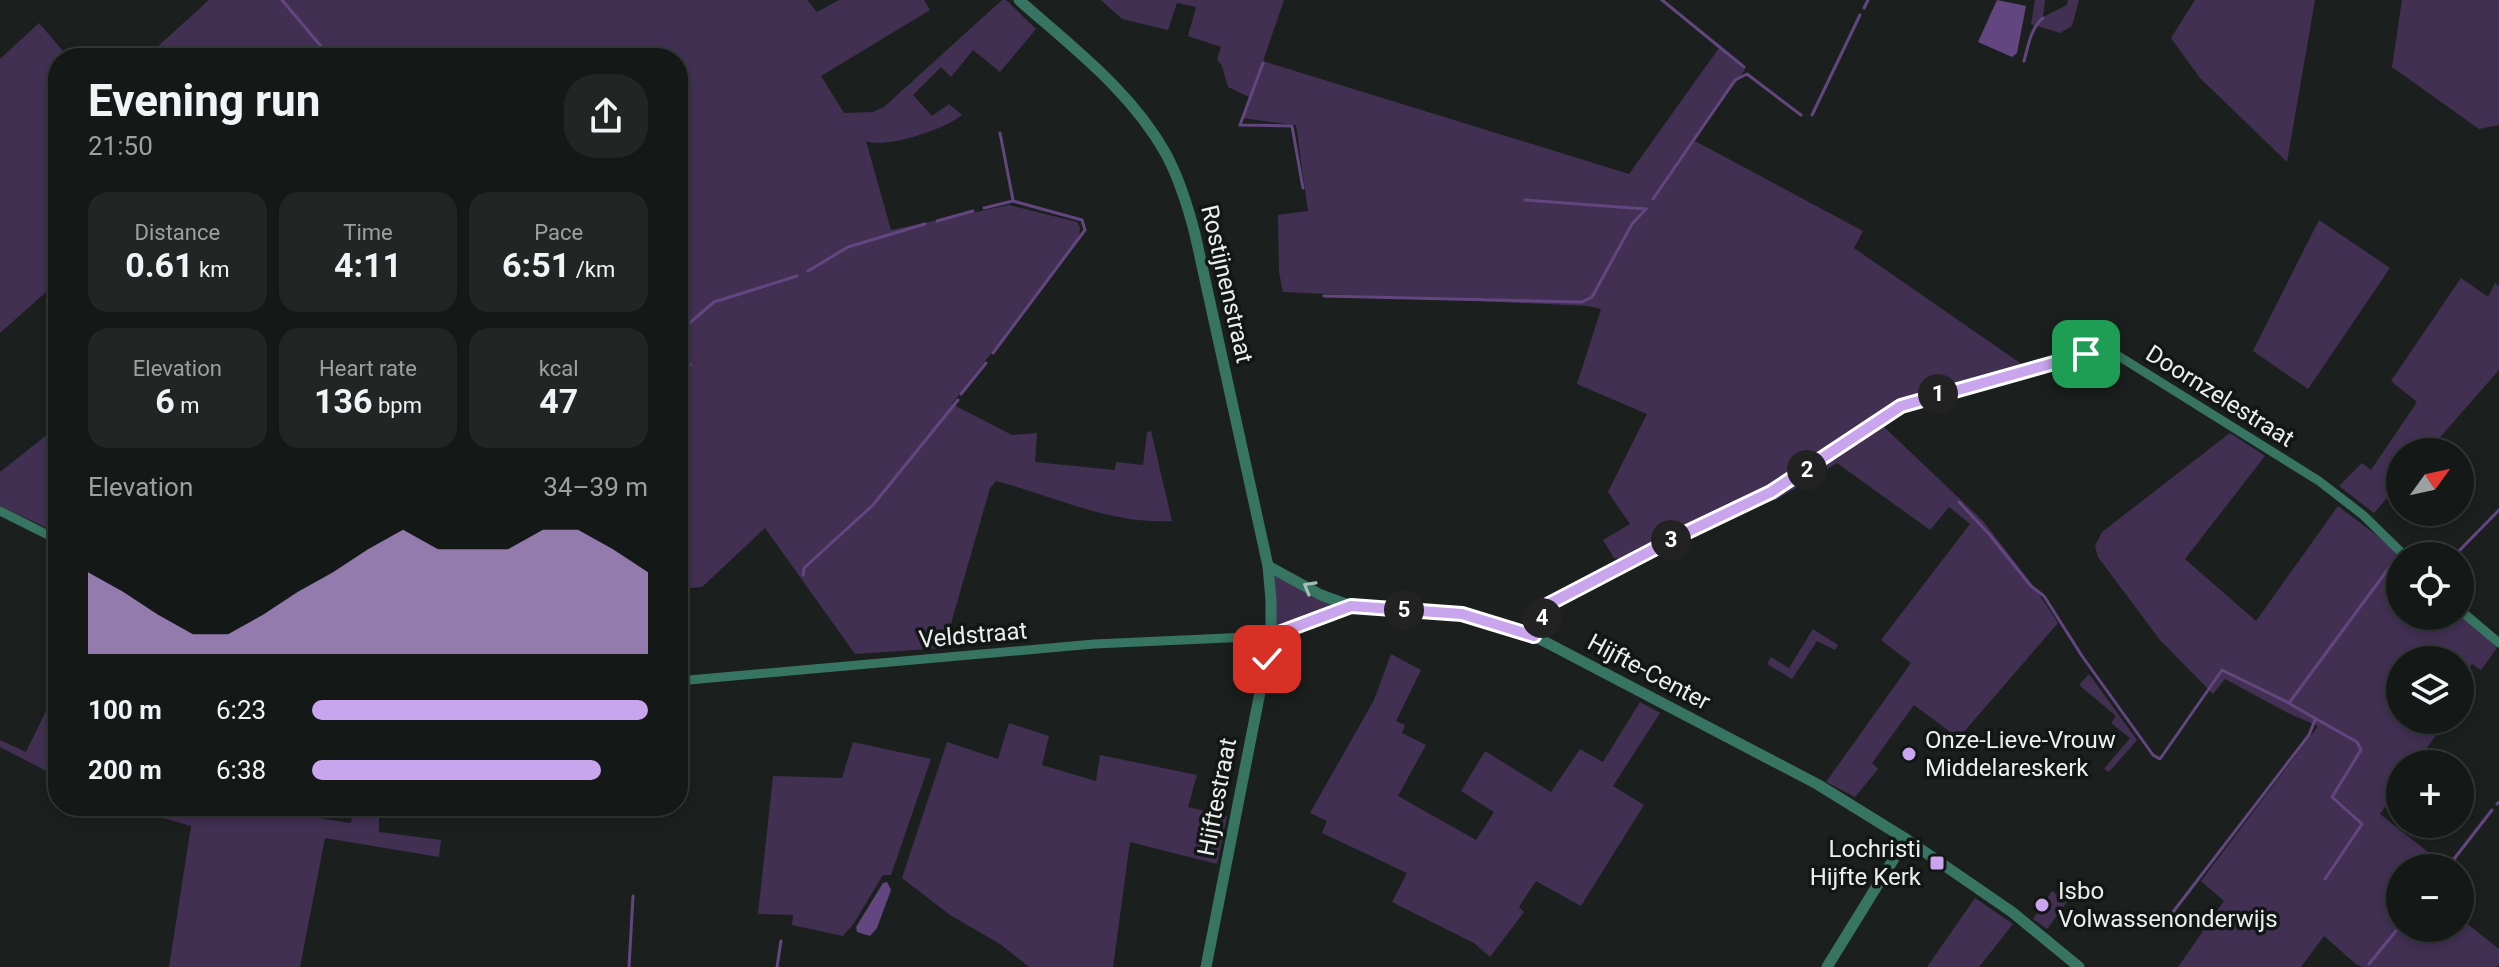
<!DOCTYPE html>
<html lang="en">
<head>
<meta charset="utf-8">
<style>
  body { margin:0; font-family:Roboto,sans-serif; background:#212523; color:#f1f3f6; height:100vh; display:flex; flex-direction:column; font-size:30px; white-space:nowrap }
  * { box-sizing:border-box; margin:0 }
  p { font-size:26px; color:#9da0a1 }
  .icon { flex:none; width:44px; height:44px; fill:none; stroke:currentColor; stroke-width:2; stroke-linecap:round; stroke-linejoin:round }
  .map { position:relative; flex:1; overflow:hidden }
  .details { position:absolute; left:48px; top:48px; width:640px; height:768px; display:flex; flex-direction:column; background:#141816; border-radius:32px; box-shadow:0 4px 12px #0003,0 0 0 2px #333735 }
  .details>* { flex:none }
  .needle { width:52px; rotate:57deg }
  .controls { position:absolute; left:2386px; top:438px; display:grid; gap:16px }
  .controls a { display:grid; place-items:center; width:88px; height:88px; border-radius:50%; background:#141816; box-shadow:0 4px 12px #0003,0 0 0 2px #333735; font-size:40px }
  .pin { position:absolute; display:grid; place-items:center; width:68px; height:68px; color:#fff; margin:-34px; border-radius:16px; box-shadow:0 4px 12px #0006 }
  .km { position:absolute; width:40px; height:40px; margin:-20px; border-radius:50%; background:#222; color:#fff; font-size:22px; line-height:40px; text-align:center }
  .round { display:grid; place-items:center; flex:none; width:84px; height:84px; border-radius:32px; background:#212523 }
  .headline { display:flex; align-items:center; justify-content:space-between; height:136px; padding:0 40px }
  h1 { font-size:44px; font-weight:700; line-height:60px }
  .stats { display:grid; grid-template-columns:repeat(3,1fr); gap:12px; height:136px; padding:8px 40px }
  .stats div { display:grid; align-content:center; border-radius:20px; background:#212523; text-align:center }
  .stats b { font-size:34px; font-weight:700 }
  .stats small { font-size:22px; font-weight:400 }
  .stats p { font-size:22px }
  .chart { height:224px; padding:16px 40px }
  .chart p { display:flex; justify-content:space-between }
  .chart svg { width:100%; height:144px; margin-top:8px; fill:#c9a5ee; opacity:.7 }
  ul { padding:0 40px; list-style:none; font-size:26px }
  li { display:grid; grid-template-columns:128px 96px 1fr; align-items:center; height:60px }
  li i { height:20px; border-radius:10px; background:#c9a5ee }
  .map>svg:first-child { display:block }
  .green { fill:#413052 }
  .water { fill:#634680 }
  .lines { fill:none; stroke-linecap:round; stroke-linejoin:round }
  .stream { stroke:#634680; stroke-width:3 }
  .minor { stroke:#377462; stroke-width:9 }
  .tertiary { stroke:#377462; stroke-width:11 }
  .oneway { stroke:#a4beb6 }
  .route-casing { stroke:#fff; stroke-width:16 }
  .route { stroke:#c9a5ee; stroke-width:10 }
  .poi-dot { fill:#c9a5ee; stroke:#121715; stroke-width:3 }
  .labels { text-anchor:middle; stroke-width:7; stroke-linejoin:round; paint-order:stroke }
  .street-label { font-size:24px; fill:#ecefee; stroke:#121715 }
  .poi-label { font-size:24px; fill:#ecefee; stroke:#121715; text-anchor:start }
</style>
</head>
<body>
<div class="map">
<svg width="2499" height="967" viewBox="0 0 2499 967">
  <rect width="100%" height="100%" fill="#1b201e"/>
  <g class="green">
    <path d="M209,0H807L817,12L839,0H924L930,10L821,76L844,113L873,112L884,107L1002,0H1006L1036,29L1000,72L973,50L951,77L941,67L913,95L932,116L949,104L962,115C945,129 887,149 866,141L891,230L1009,205L1077,222L1080,227L1079,239L952,404L1012,435L1037,433L1035,462L1115,470L1116,462L1143,465L1147,432L1151,431L1172,521C1112,525 1053,496 996,481L990,488L944,648L855,654L765,528L702,587L678,589V58H145Z"/>
    <path d="M1101,0H1284L1263,61L1629,174L1719,48L1745,70L1693,140L1863,231L1854,248L2023,365L1903,399L1778,482L1620,559L1614,558L1603,540L1630,524L1608,492L1647,414L1577,384L1601,309L1588,306L1283,292L1279,272L1278,215L1308,211L1296,125L1242,118L1249,97L1228,87L1222,66L1217,59L1221,47L1188,36L1196,7L1177,3L1168,30L1122,19Z"/>
    <path d="M2035,0H2045L2043,17L2067,5L2068,0H2079L2072,26L2060,33L2031,24Z"/>
    <path d="M2195,0H2315L2287,162L2200,78L2171,38Z"/>
    <path d="M2402,0H2499V125L2479,129L2392,67Z"/>
    <path d="M39,23L69,58H58V306L46,292L0,333V59Z"/>
    <path d="M2319,220L2390,268L2308,389L2253,351Z"/>
    <path d="M2461,278L2488,297L2495,283L2499,286V370L2427,452H2400V483L2374,513L2339,486L2362,463L2371,470L2417,402L2391,381Z"/>
    <path d="M1882,425L1983,521L2037,591L2058,623L1950,748L1941,741L1949,731L1914,705L1872,763L1878,769L1855,797L1826,782L1911,663L1881,640L1970,524L1949,507L1930,530L1837,463L1776,500L1763,501Z"/>
    <path d="M58,426V533L0,506V472Z"/>
    <path d="M2230,433L2265,456L2185,559L2256,621L2338,506L2400,553V616H2460V611L2497,648L2481,670L2472,664L2460,680V660H2400V720H2437L2444,724L2415,764H2400V786L2380,814L2448,868H2400V928H2460V918L2499,949V965L2496,967H2363L2357,965L2324,936L2301,967H2178L2224,901L2201,881L2318,726L2288,713L2225,679L2213,694L2160,640L2098,557L2095,546L2102,532Z"/>
    <path d="M1268,566L1351,606L1271,636Z"/>
    <path d="M1813,629L1838,645L1835,650L1817,641L1792,679L1767,664L1771,657L1789,668Z"/>
    <path d="M1391,654L1421,670L1396,721L1405,725L1402,733L1426,745L1398,796L1476,840L1494,812L1461,791L1485,751L1551,792L1580,749L1603,762L1640,702L1660,713L1613,786L1644,805L1581,906L1536,881L1519,907L1524,912L1490,957L1474,943L1392,902L1407,873L1322,833L1327,821L1310,813L1374,700Z"/>
    <path d="M2089,674L2137,740L2109,772L2104,769L2130,738L2111,723L2116,716L2079,685Z"/>
    <path d="M58,686V777L0,747V740L26,752Z"/>
    <path d="M1009,723L1049,736L1042,765L1096,781L1100,755L1197,775L1188,807L1227,816L1217,864L1130,842L1113,967H1029L1000,944L950,915L902,878L947,742L998,759Z"/>
    <path d="M853,742L931,759L891,875H883L854,923L843,936L792,925L793,915L758,914L773,776L842,778Z"/>
    <path d="M121,806H237L351,823L353,808L392,812V818L379,817V832L441,840L439,857L325,838L300,967H169L191,826Z"/>
    <path d="M2052,891L2067,902L2047,929L2033,919Z"/>
    <path d="M1975,898L2013,924L1979,967H1927Z"/>
  </g>
  <g class="water">
    <path d="M1997,0L2026,6L2017,53L2012,57L1978,42Z"/>
    <path d="M887,882L891,890L877,928L870,936L857,932L856,927L883,883Z"/>
  </g>
  <g class="lines">
    <g class="stream">
      <path d="M282,0L331,58"/>
      <path d="M1662,0L1744,67"/>
      <path d="M1864,8L1868,0"/>
      <path d="M2024,61C2028,47 2031,27 2043,18"/>
      <path d="M1263,63L1240,125L1292,126L1303,188"/>
      <path d="M1812,115L1860,15"/>
      <path d="M1000,133L1013,200"/>
      <path d="M1653,199L1735,80L1747,74L1801,115"/>
      <path d="M1525,200L1646,209"/>
      <path d="M984,208L1013,201L1082,220L1085,230L993,353"/>
      <path d="M937,221L973,211"/>
      <path d="M808,271L848,247L925,224"/>
      <path d="M1324,296L1582,302L1592,297L1632,224L1646,209"/>
      <path d="M678,333L714,302L797,276"/>
      <path d="M678,350L690,365"/>
      <path d="M961,394L986,363"/>
      <path d="M1959,502L1989,534L2031,586L2044,596L2082,656L2153,755L2160,759L2222,670L2289,703L2394,561"/>
      <path d="M2454,556L2499,510"/>
      <path d="M803,575L804,568L873,505L958,400"/>
      <path d="M2290,704L2357,742L2361,750L2332,797L2362,824L2325,879"/>
      <path d="M2497,804L2499,802"/>
      <path d="M2447,868L2492,810"/>
      <path d="M2173,912L2309,735L2315,720"/>
      <path d="M2369,964L2400,926"/>
      <path d="M629,967L633,896"/>
      <path d="M777,967L781,941"/>
    </g>
    <g class="minor">
      <path d="M0,511L58,540"/>
      <path d="M2460,610L2499,643"/>
      <path d="M1534,636L1549,604L1681,535L1771,492L1901,406L1917,400L2102,351L2117,355L2319,481L2363,515L2405,556"/>
      <path d="M678,681L1094,644L1271,636"/>
    </g>
    <g class="tertiary">
      <path d="M1019,0C1072,47 1131,91 1166,154C1180,180 1188,207 1195,234L1268,566L1271,600V636L1206,967"/>
      <path d="M1268,566L1321,595L1351,606L1462,614L1534,636L1817,784L1906,839L2012,912L2079,967"/>
      <path d="M1271,636L1351,606"/>
      <path d="M1827,967L1906,839"/>
    </g>
  </g>
  <defs><path id="oneway-chevron" d="M-2-3.5L2.5 0L-2 3.5" fill="none" stroke-width="1.6" stroke-linecap="round" stroke-linejoin="round" transform="scale(2)"/></defs>
  <use class="oneway" href="#oneway-chevron" transform="translate(1309 587) rotate(-150)"/>
  <g class="lines">
    <g class="route-casing">
      <path id="route" d="M1267,659L1271,636L1351,606L1462,614L1534,636L1549,604L1681,535L1771,492L1901,406L2086,354"/>
    </g>
    <use href="#route" class="route"/>
  </g>
  <g class="poi-dot">
    <circle cx="1909" cy="754" r="8"/>
    <rect x="1929" y="855" width="16" height="16" rx="4"/>
    <circle cx="2042" cy="905" r="8"/>
  </g>
  <g class="labels">
    <g class="street-label">
      <text transform="translate(1227 284) rotate(77)" y="8">Rostijnenstraat</text>
      <text transform="translate(2220 396) rotate(32)" y="8">Doornzelestraat</text>
      <text transform="translate(973 635) rotate(-5)" y="8">Veldstraat</text>
      <text transform="translate(1649 672) rotate(28)" y="8">Hijfte-Center</text>
      <text transform="translate(1217 797) rotate(-79)" y="8">Hijftestraat</text>
    </g>
    <g class="poi-label">
      <text x="1925" y="748">Onze-Lieve-Vrouw<tspan x="1925" dy="28">Middelareskerk</tspan></text>
      <text x="1921" y="857" text-anchor="end">Lochristi<tspan x="1921" dy="28">Hijfte Kerk</tspan></text>
      <text x="2058" y="899">Isbo<tspan x="2058" dy="28">Volwassenonderwijs</tspan></text>
    </g>
  </g>
</svg>
<div class="controls">
<a><svg class="needle" viewBox="-14 -14 28 28"><path d="M0-13l5 13h-10z" fill="#e53935"/><path d="M0 13l5-13h-10z" fill="#9da0a1"/></svg></a>
<a><svg class="icon" aria-label="locate" viewBox="0 0 24 24"><circle cx="12" cy="12" r="6"/><path d="M12 2v4M12 18v4M2 12h4M18 12h4"/></svg></a>
<a><svg class="icon" aria-label="layers" viewBox="0 0 24 24"><path d="M12 4l9 5-9 5-9-5zM3 14l9 5 9-5"/></svg></a>
<a>+</a>
<a>−</a>
</div>
<div class="pin" style="left:2086px;top:354px;background:#1e9e55"><svg class="icon" aria-label="arrive" viewBox="0 0 24 24"><path d="M6 21V4h12l-3 4 3 4H6"/></svg></div>
<div class="pin" style="left:1267px;top:659px;background:#d93025"><svg class="icon" aria-label="check" viewBox="0 0 24 24"><path d="M5 12l5 5 9-10"/></svg></div>
<b class="km" style="left:1938px;top:394px">1</b>
<b class="km" style="left:1807px;top:470px">2</b>
<b class="km" style="left:1671px;top:540px">3</b>
<b class="km" style="left:1542px;top:618px">4</b>
<b class="km" style="left:1404px;top:610px">5</b>
<section class="details">
<div class="headline"><div><h1>Evening run</h1><p>21:50</p></div><a class="round"><svg class="icon" aria-label="share" viewBox="0 0 24 24"><path d="M12 15V3M7 8l5-5 5 5M5 13v7h14v-7"/></svg></a></div>
<div class="stats">
<div><p>Distance</p><b>0.61<small> km</small></b></div>
<div><p>Time</p><b>4:11</b></div>
<div><p>Pace</p><b>6:51<small> /km</small></b></div>
</div>
<div class="stats">
<div><p>Elevation</p><b>6<small> m</small></b></div>
<div><p>Heart rate</p><b>136<small> bpm</small></b></div>
<div><p>kcal</p><b>47</b></div>
</div>
<div class="chart"><p><span>Elevation</span>34–39 m</p>
<svg viewBox="0 0 160 44" preserveAspectRatio="none"><path d="M0 44V19L10 25L20 32L30 38L40 38L50 32L60 25L70 19L80 12L90 6L100 12L110 12L120 12L130 6L140 6L150 12L160 19V44z"/></svg>
</div>
<ul>
<li><b>100 m</b>6:23<i style="width:100%"></i></li>
<li><b>200 m</b>6:38<i style="width:86%"></i></li>
</ul>
</section>
</div>
</body>
</html>
